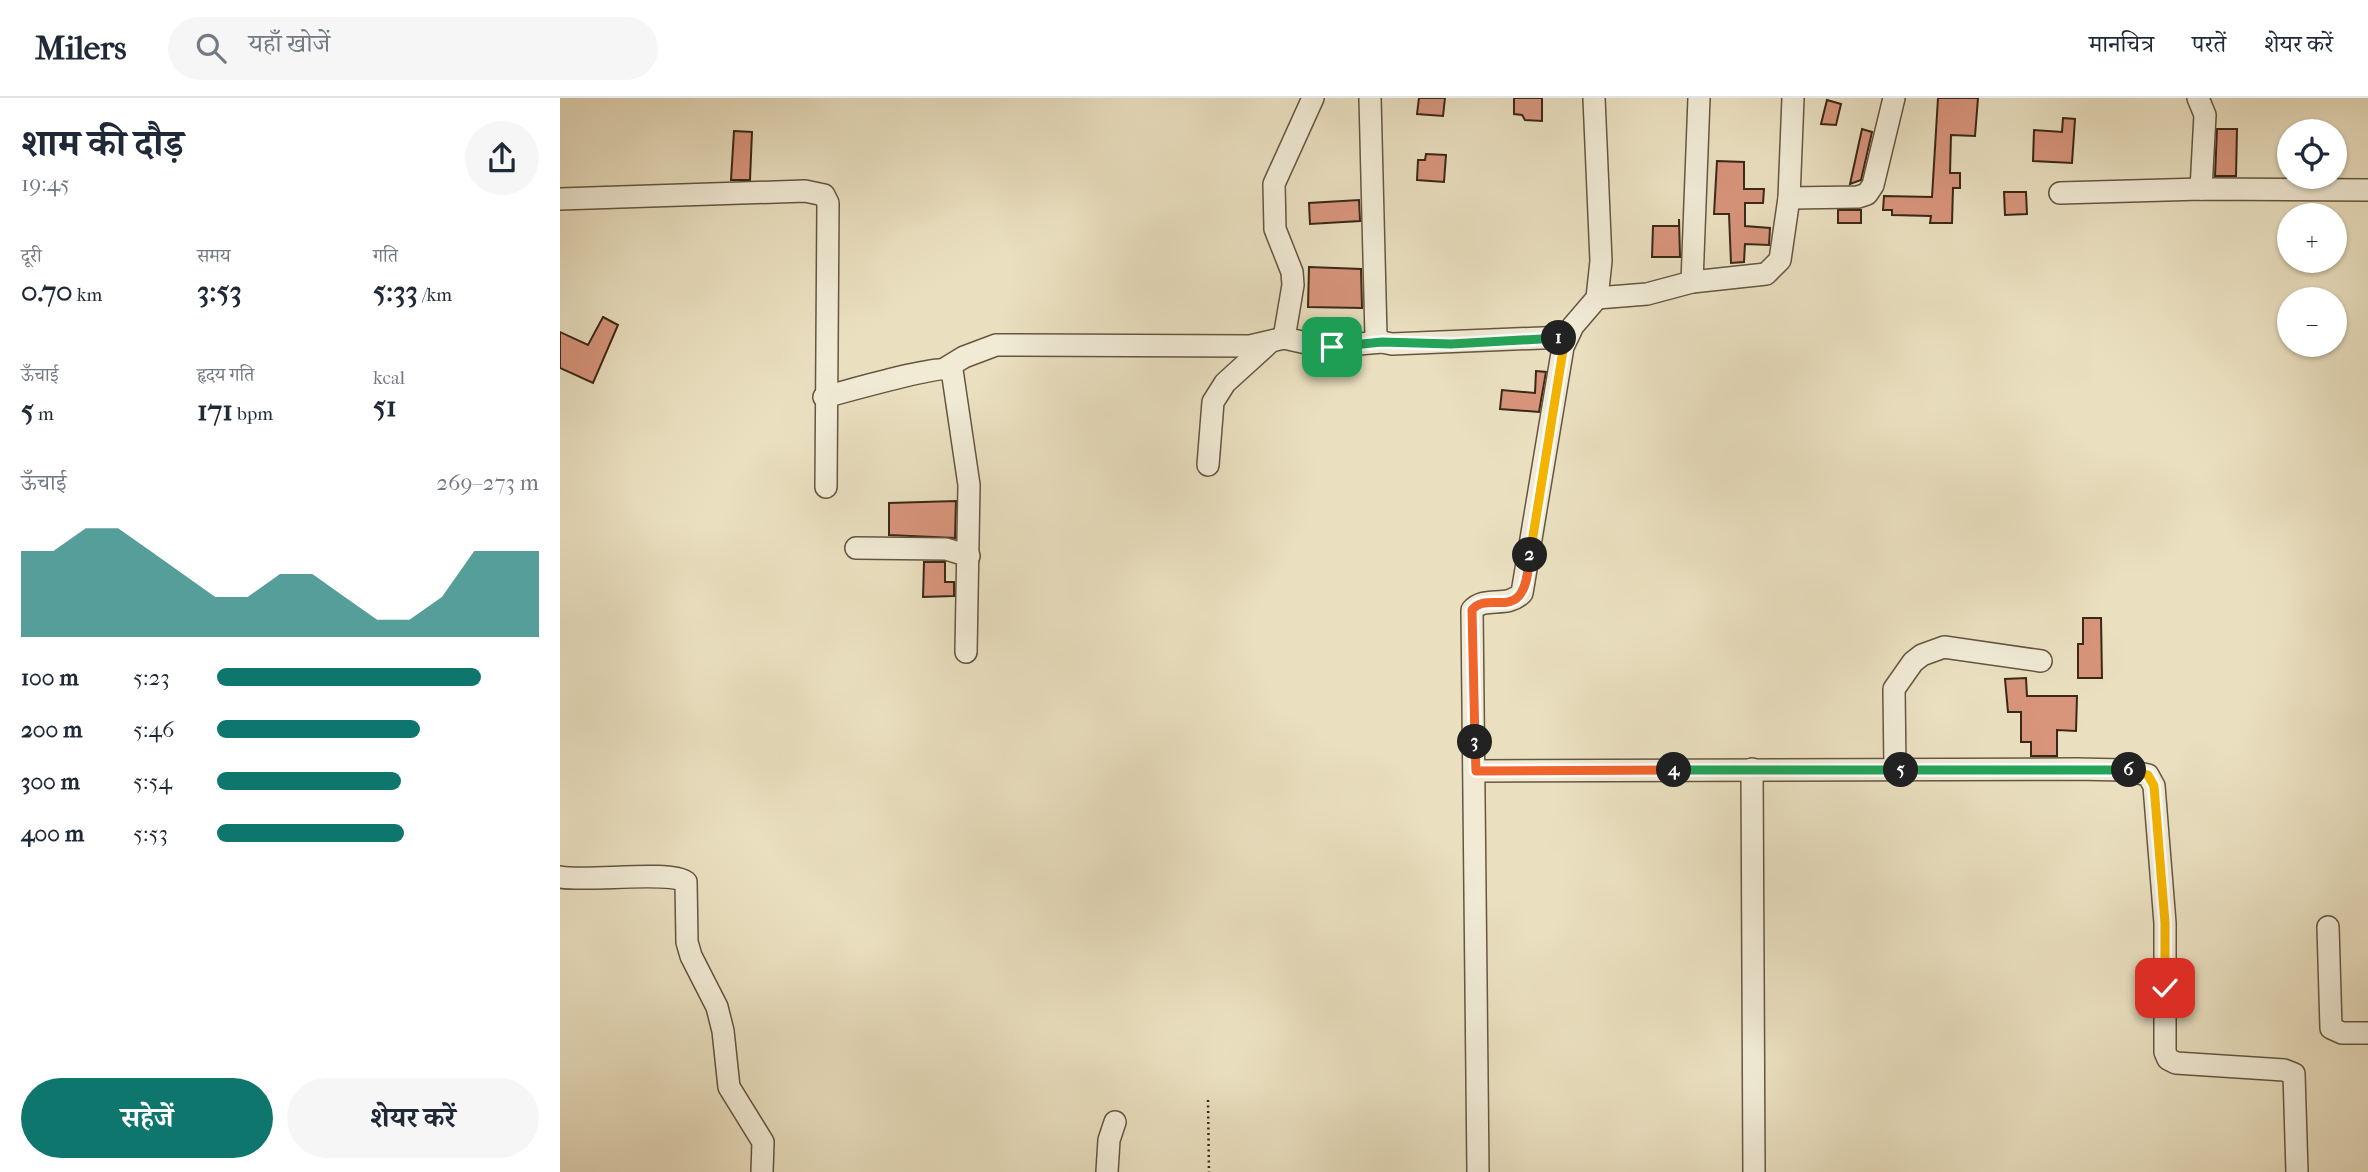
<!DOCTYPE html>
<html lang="hi">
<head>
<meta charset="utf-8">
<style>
  body { margin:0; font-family:"IM FELL French Canon","Noto Serif Devanagari",serif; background:#f6f6f7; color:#1f2937; height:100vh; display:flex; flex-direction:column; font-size:26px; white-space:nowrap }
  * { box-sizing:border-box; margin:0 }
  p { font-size:23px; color:#747a83 }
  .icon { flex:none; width:38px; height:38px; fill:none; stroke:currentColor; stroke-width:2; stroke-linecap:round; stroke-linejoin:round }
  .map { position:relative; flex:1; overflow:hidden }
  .side { display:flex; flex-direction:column; background:#fff; width:560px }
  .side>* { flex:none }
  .fabs { position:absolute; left:1717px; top:21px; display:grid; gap:14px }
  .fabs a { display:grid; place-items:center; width:70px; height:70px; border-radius:50%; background:#fff; box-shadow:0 2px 5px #0004; font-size:35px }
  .pin { position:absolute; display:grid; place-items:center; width:60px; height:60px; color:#fff; margin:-30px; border-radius:14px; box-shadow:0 4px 10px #0006 }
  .km { position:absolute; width:35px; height:35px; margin:-18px; border-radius:50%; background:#222; color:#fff; font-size:19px; line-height:35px; text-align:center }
  .round { display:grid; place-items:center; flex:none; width:74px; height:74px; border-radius:37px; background:#f6f6f7 }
  .overview { display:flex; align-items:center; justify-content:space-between; height:119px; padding:0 21px }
  h1 { font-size:38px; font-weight:700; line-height:52px }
  .metrics { display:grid; grid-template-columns:repeat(3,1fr); gap:10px; height:119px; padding:7px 21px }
  .metrics div { display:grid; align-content:center }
  .metrics b { font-size:30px; font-weight:700 }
  .metrics small { font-size:19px; font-weight:400 }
  .metrics p { font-size:19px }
  .chart { height:196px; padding:14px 21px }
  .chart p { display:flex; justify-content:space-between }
  .chart svg { width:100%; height:126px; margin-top:7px; fill:#0f766e; opacity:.7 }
  .primary-button { display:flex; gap:14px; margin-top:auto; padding:14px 21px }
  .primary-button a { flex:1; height:80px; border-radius:42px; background:#0f766e; color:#fff; font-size:28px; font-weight:700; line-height:80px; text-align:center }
  .primary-button a+a { background:#f6f6f7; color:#1f2937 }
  ul { padding:0 21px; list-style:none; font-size:23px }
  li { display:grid; grid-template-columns:112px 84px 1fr; align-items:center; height:52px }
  li i { height:18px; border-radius:9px; background:#0f766e }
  header { display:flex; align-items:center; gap:42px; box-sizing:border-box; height:98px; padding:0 35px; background:#fff; border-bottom:2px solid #e0e1e3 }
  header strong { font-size:33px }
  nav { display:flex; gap:38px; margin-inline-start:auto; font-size:24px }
  .search { width:490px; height:63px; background:#f6f6f7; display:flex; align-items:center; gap:18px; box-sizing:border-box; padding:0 24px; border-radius:38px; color:#747a83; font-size:26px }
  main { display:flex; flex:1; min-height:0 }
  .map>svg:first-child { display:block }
  .building { fill:#d8957c; stroke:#3a2816; stroke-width:2 }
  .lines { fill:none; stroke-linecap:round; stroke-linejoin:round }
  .minor-casing { stroke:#665640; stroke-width:24 }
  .path { stroke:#3a2816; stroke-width:2.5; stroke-dasharray:2 3.5; stroke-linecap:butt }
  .minor { stroke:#f1ebd6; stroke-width:21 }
  .split-1-casing { stroke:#fff; stroke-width:14 }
  .split-2-casing { stroke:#fff; stroke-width:14 }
  .split-3-casing { stroke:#fff; stroke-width:14 }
  .split-4-casing { stroke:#fff; stroke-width:14 }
  .split-5-casing { stroke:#fff; stroke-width:14 }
  .split-6-casing { stroke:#fff; stroke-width:14 }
  .split-7-casing { stroke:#fff; stroke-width:14 }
  .split-1 { stroke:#22a559; stroke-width:9 }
  .split-2 { stroke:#f5b400; stroke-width:9 }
  .split-3 { stroke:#f0652b; stroke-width:9 }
  .split-4 { stroke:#f0652b; stroke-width:9 }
  .split-5 { stroke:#22a559; stroke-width:9 }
  .split-6 { stroke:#22a559; stroke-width:9 }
  .split-7 { stroke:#f5b400; stroke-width:9 }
</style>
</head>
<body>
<header>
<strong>Milers</strong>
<div class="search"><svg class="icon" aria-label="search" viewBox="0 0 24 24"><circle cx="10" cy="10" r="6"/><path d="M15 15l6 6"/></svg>यहाँ खोजें</div>
<nav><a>मानचित्र</a><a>परतें</a><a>शेयर करें</a></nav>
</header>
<main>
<section class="side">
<div class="overview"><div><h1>शाम की दौड़</h1><p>19:45</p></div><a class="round"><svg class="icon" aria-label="share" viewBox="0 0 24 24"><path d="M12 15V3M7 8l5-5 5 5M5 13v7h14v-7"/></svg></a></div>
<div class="metrics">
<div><p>दूरी</p><b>0.70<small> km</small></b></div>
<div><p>समय</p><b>3:53</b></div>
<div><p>गति</p><b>5:33<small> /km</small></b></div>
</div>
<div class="metrics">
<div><p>ऊँचाई</p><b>5<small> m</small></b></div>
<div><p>हृदय गति</p><b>171<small> bpm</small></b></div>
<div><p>kcal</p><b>51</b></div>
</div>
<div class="chart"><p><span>ऊँचाई</span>269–273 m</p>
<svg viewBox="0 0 160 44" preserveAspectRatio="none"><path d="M0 44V14L10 14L20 6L30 6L40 14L50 22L60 30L70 30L80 22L90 22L100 30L110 38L120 38L130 30L140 14L150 14L160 14V44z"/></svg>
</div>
<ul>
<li><b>100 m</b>5:23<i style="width:82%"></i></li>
<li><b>200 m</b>5:46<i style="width:63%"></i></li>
<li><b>300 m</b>5:54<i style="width:57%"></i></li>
<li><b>400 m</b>5:53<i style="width:58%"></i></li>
</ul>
<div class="primary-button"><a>सहेजें</a><a>शेयर करें</a></div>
</section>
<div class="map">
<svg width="1808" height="1074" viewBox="0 0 1808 1074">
  <rect width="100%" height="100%" fill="#eae0c0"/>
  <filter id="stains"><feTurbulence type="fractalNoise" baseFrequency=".00286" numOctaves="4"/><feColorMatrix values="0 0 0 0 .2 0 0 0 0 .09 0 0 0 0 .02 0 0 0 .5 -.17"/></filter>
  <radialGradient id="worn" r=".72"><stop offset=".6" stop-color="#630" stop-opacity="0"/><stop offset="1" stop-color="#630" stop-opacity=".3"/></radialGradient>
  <g class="building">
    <path d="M859,0H885L883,18L857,16Z"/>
    <path d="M954,0H982V23L965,22L962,17L954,16Z"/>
    <path d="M1378,0H1418L1415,38L1391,37L1390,75H1400V90H1393L1392,125H1370L1371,118L1332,117V112H1323L1324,98L1372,99Z"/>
    <path d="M1267,2L1281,6L1276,27L1261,26Z"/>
    <path d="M1503,20L1515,21L1512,65L1473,63L1474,32L1502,34Z"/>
    <path d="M1302,31L1312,34L1301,82L1290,86Z"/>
    <path d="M1657,31H1677L1676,78H1655Z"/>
    <path d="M174,33L192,34L190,82H171Z"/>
    <path d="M866,56L886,57L884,84L857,82L858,62H865Z"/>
    <path d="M1157,63L1184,64V91H1204L1203,105H1185V128L1210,130L1209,147L1185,146L1184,164L1171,165L1169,116H1154Z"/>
    <path d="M1444,94H1466L1467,116L1445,117Z"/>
    <path d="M799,102L800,123L750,126L749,105Z"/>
    <rect x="1278" y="112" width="23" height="13"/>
    <path d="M1119,121L1120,159H1092L1093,128H1119Z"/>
    <path d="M749,169L801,171L802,210L748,209Z"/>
    <path d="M43,219L58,227L33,285L0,270V234L28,247Z"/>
    <path d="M976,273L986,274L979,314L940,311L942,292L975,295Z"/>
    <path d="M396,403L395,440L329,437V405Z"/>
    <path d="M364,464H385V484H394V498L363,499Z"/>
    <path d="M1523,520H1541L1542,580H1518V546H1523Z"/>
    <path d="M1466,580L1467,598H1517L1516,633L1497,632V658H1471V644H1461V614H1448L1445,581Z"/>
  </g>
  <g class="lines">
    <g class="minor-casing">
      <g id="minor">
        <path d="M810,0L816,238L822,244L832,246L1005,239"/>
        <path d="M1638,0L1645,17L1641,91"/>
        <path d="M1500,95L1641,91L1808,92"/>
        <path d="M1229,100L1298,99L1307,96L1313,87L1334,0"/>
        <path d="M0,101L245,93L264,97L268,105L266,389"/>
        <path d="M1132,184L1139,0"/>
        <path d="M1037,200L1087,196L1132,184L1206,176L1220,162L1229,100L1233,0"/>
        <path d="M724,240L733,187L732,174L715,131L714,86L753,0"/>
        <path d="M386,270L404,259L436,247L690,248L724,240L764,249L822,244"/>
        <path d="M264,299C285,294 379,266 392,272L409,387L406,554"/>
        <path d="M648,367L653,304L665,285L710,244"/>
        <path d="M296,450L386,451L409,458"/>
        <path d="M1192,671L1194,1074"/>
        <path d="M1335,672L1334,591L1353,564L1362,557L1384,549L1481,563"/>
        <path d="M916,673L1516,671L1564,672L1588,677L1594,688L1605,825V954L1608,961L1616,965L1724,972L1734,976L1737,1074"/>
        <path d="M0,779C28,784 110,772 126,784L127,844L131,858L157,909L163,933L169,989L203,1044L202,1074"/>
        <path d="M1768,829L1771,930L1782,935H1808"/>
        <path d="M547,1074L549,1042L555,1024"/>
        <path d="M918,1074L912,512C925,497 947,511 962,495L1003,249L1013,228L1037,200L1041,163L1034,0"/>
      </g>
    </g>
    <path class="path" d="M648,1002L649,1074"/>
    <use href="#minor" class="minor"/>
  </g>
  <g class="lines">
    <g class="split-1-casing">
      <path id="split-1" d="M772,249L822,244L891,246L999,240"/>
    </g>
    <g class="split-2-casing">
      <path id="split-2" d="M970,457L1005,240H999"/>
    </g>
    <g class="split-3-casing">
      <path id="split-3" d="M915,644L912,512C924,496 950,514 961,495C968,485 968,469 970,457"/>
    </g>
    <g class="split-4-casing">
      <path id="split-4" d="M915,644L916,673L1114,672"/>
    </g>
    <g class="split-5-casing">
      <path id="split-5" d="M1114,672H1341"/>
    </g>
    <g class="split-6-casing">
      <path id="split-6" d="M1341,672H1569"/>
    </g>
    <g class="split-7-casing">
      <path id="split-7" d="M1569,672L1588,677L1594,688L1605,825V890"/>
    </g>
    <use href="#split-1" class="split-1"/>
    <use href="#split-2" class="split-2"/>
    <use href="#split-3" class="split-3"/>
    <use href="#split-4" class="split-4"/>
    <use href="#split-5" class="split-5"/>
    <use href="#split-6" class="split-6"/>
    <use href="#split-7" class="split-7"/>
  </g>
  <rect width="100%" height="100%" filter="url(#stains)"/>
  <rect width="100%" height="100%" fill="url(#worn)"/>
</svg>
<div class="fabs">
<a><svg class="icon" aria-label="locate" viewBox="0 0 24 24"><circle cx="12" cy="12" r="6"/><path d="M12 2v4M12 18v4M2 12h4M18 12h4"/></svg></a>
<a>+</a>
<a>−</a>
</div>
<div class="pin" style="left:772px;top:249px;background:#1e9e55"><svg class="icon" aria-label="arrive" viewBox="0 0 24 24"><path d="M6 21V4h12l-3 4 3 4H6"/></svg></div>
<div class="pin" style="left:1605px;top:890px;background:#d93025"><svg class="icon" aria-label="check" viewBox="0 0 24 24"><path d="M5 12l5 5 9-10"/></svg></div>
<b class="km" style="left:999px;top:240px">1</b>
<b class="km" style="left:970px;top:457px">2</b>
<b class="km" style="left:915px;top:644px">3</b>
<b class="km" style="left:1114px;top:672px">4</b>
<b class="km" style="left:1341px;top:672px">5</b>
<b class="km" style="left:1569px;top:672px">6</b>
</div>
</main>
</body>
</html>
